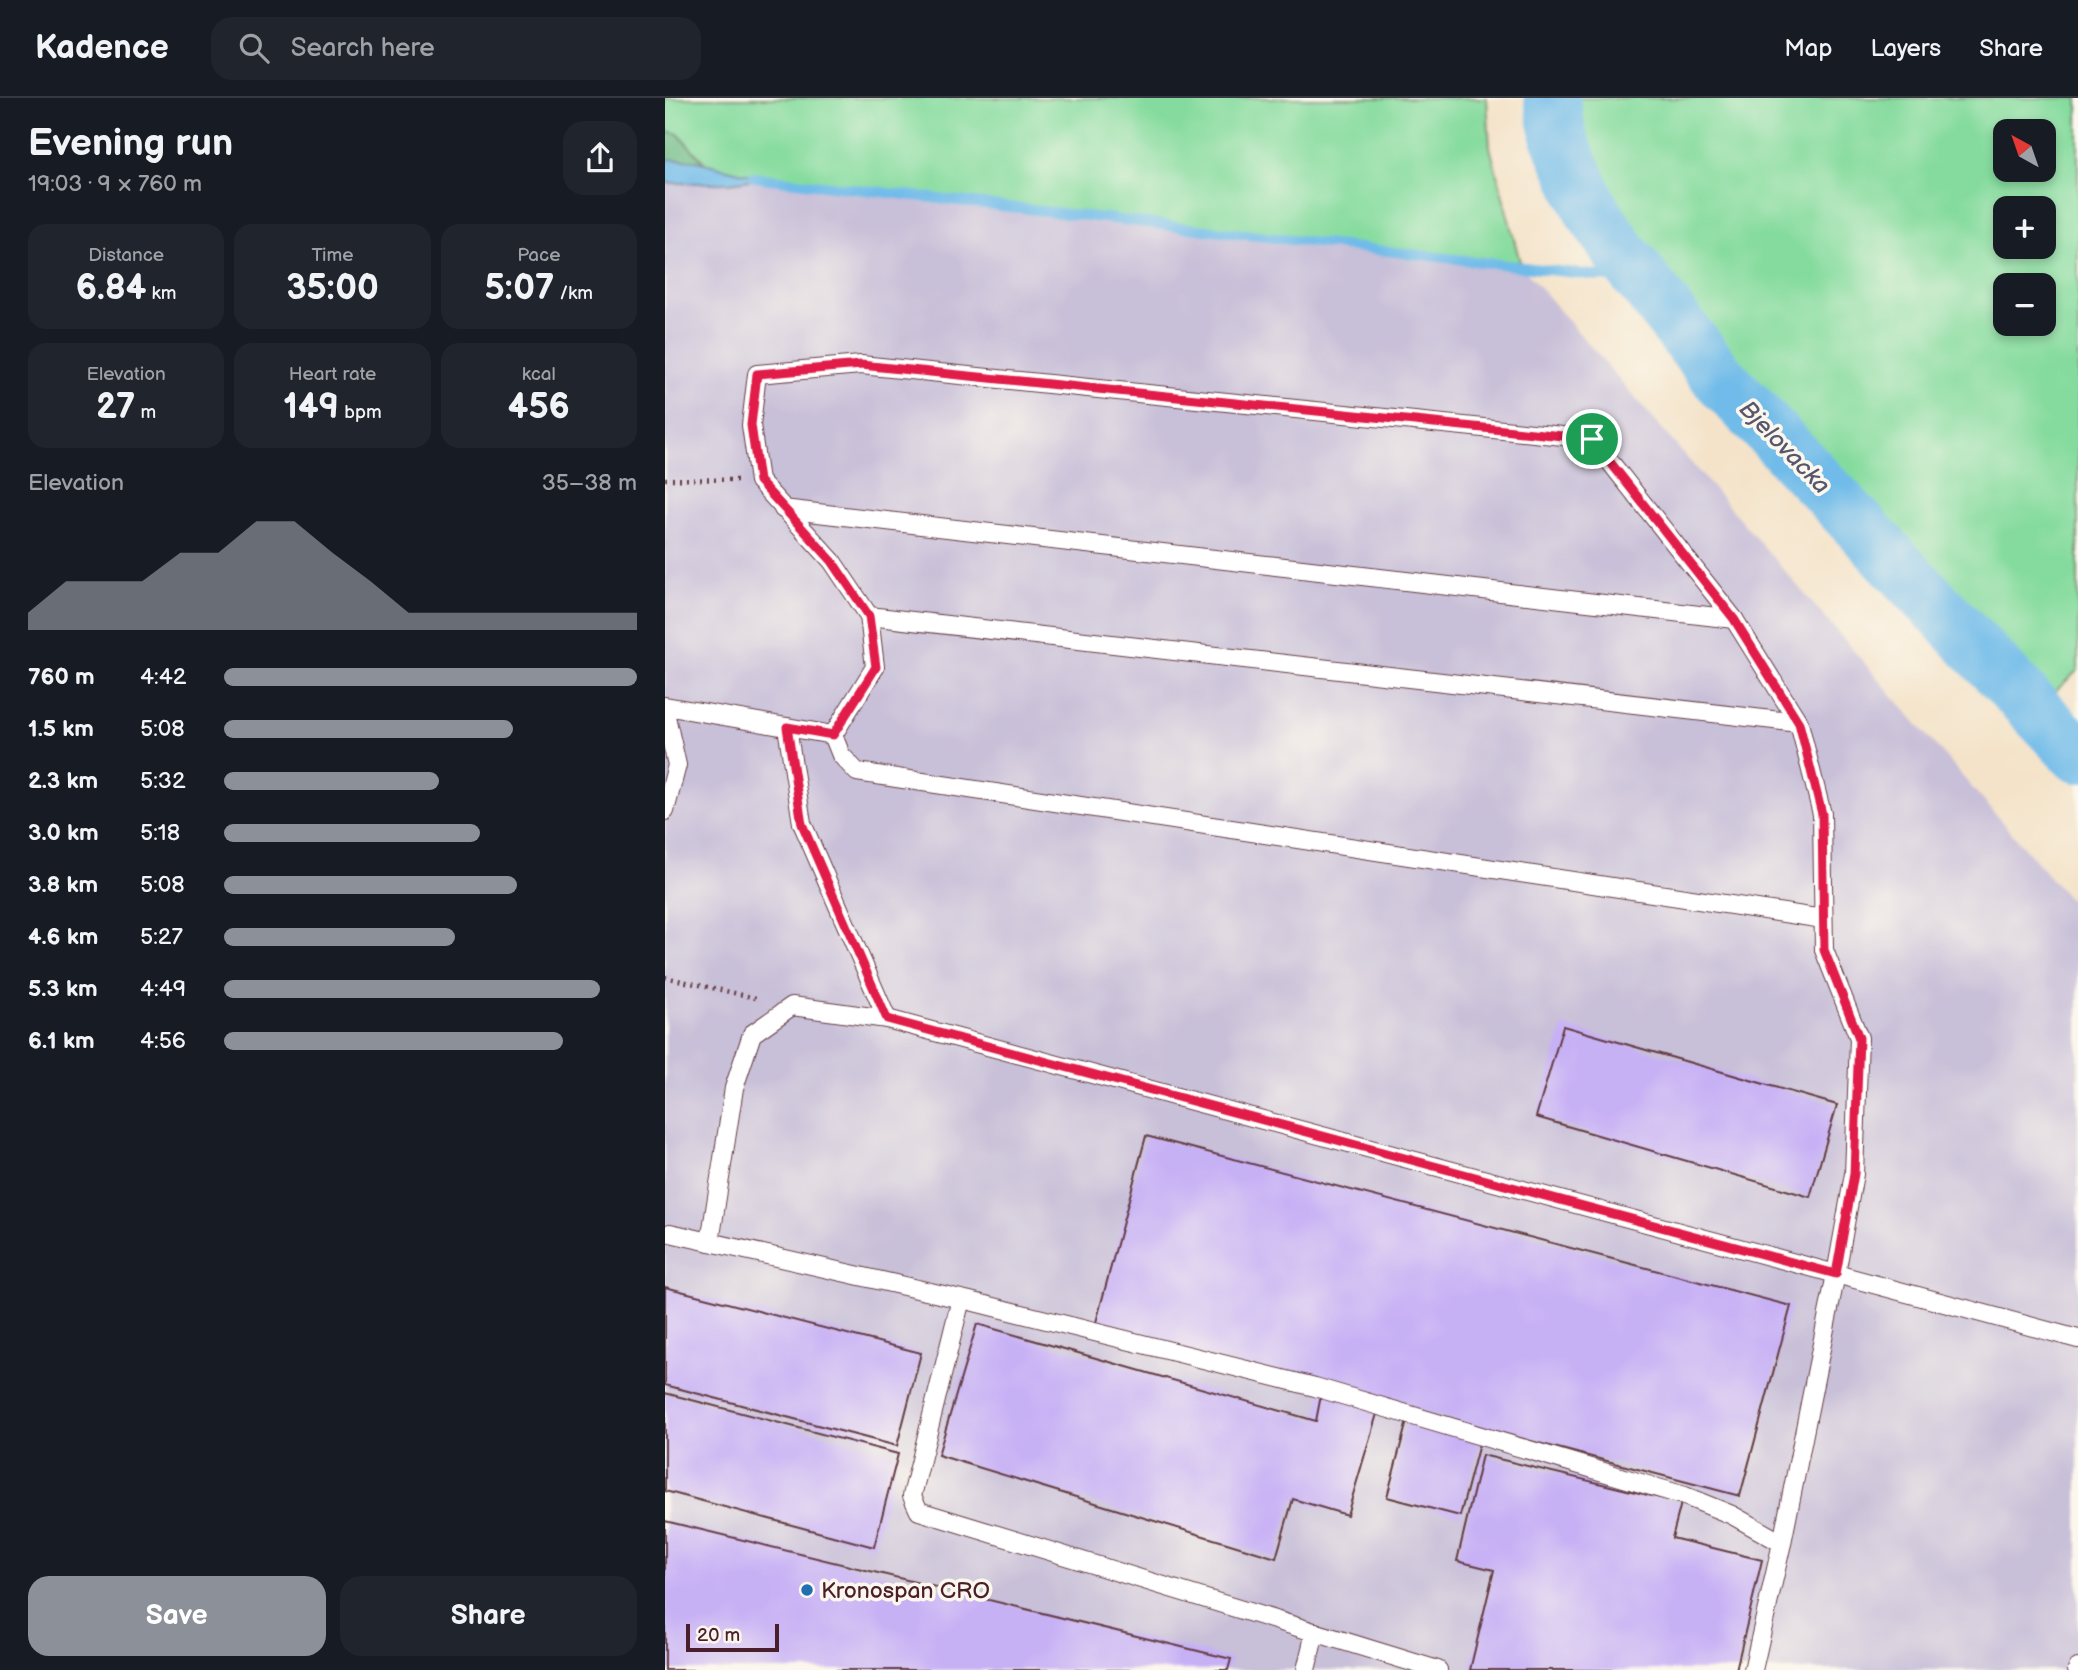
<!DOCTYPE html>
<html lang="en">
<head>
<meta charset="utf-8">
<style>
  body { margin:0; font-family:"Balsamiq Sans",sans-serif; background:#20242c; color:#f1f3f6; height:100vh; display:flex; flex-direction:column; font-size:26px; white-space:nowrap }
  * { box-sizing:border-box; margin:0 }
  p { font-size:23px; color:#9ea1a6 }
  .icon { flex:none; width:38px; height:38px; fill:none; stroke:currentColor; stroke-width:2; stroke-linecap:round; stroke-linejoin:round }
  .map { position:relative; flex:1; overflow:hidden }
  .details { display:flex; flex-direction:column; background:#171b24; width:665px }
  .details>* { flex:none }
  .needle { width:46px; rotate:320deg }
  .tools { position:absolute; left:1328px; top:21px; display:grid; gap:14px }
  .tools a { display:grid; place-items:center; width:63px; height:63px; border-radius:14px; background:#171b24; box-shadow:0 4px 10px #0003; font-size:35px }
  .scale { position:absolute; left:21px; bottom:18px; width:93px; box-sizing:border-box; padding-left:7px; border:4px solid #4a1f2b; border-top:0; font-size:19px; line-height:24px; white-space:nowrap; color:#4a1f2b; -webkit-text-stroke:5px #fbf7ec; paint-order:stroke }
  .pin { position:absolute; display:grid; place-items:center; width:60px; height:60px; color:#fff; margin:-30px; border:4px solid #fff; border-radius:50%; box-shadow:0 2px 7px #0007 }
  .round { display:grid; place-items:center; flex:none; width:74px; height:74px; border-radius:21px; background:#20242c }
  .summary { display:flex; align-items:center; justify-content:space-between; height:119px; padding:0 28px }
  h1 { font-size:38px; font-weight:700; line-height:52px }
  .metrics { display:grid; grid-template-columns:repeat(3,1fr); gap:10px; height:119px; padding:7px 28px }
  .metrics div { display:grid; align-content:center; border-radius:18px; background:#20242c; text-align:center }
  .metrics b { font-size:35px; font-weight:700 }
  .metrics small { font-size:19px; font-weight:400 }
  .metrics p { font-size:19px }
  .chart { height:196px; padding:14px 28px }
  .chart p { display:flex; justify-content:space-between }
  .chart svg { width:100%; height:126px; margin-top:7px; fill:#8c9099; opacity:.7 }
  .action { display:flex; gap:14px; margin-top:auto; padding:14px 28px }
  .action a { flex:1; height:80px; border-radius:21px; background:#8c9099; color:#fff; font-size:28px; font-weight:700; line-height:80px; text-align:center }
  .action a+a { background:#20242c; color:#f1f3f6 }
  ul { padding:0 28px; list-style:none; font-size:23px }
  li { display:grid; grid-template-columns:112px 84px 1fr; align-items:center; height:52px }
  li i { height:18px; border-radius:9px; background:#8c9099 }
  header { display:flex; align-items:center; gap:42px; box-sizing:border-box; height:98px; padding:0 35px; background:#171b24; border-bottom:2px solid #363941 }
  header strong { font-size:33px }
  nav { display:flex; gap:38px; margin-inline-start:auto; font-size:24px }
  .search { width:490px; height:63px; background:#20242c; display:flex; align-items:center; gap:18px; box-sizing:border-box; padding:0 24px; border-radius:21px; color:#9ea1a6; font-size:26px }
  main { display:flex; flex:1; min-height:0 }
  .map>svg:first-child { display:block }
  .industrial { fill:#c8bfd8 }
  .green { fill:#85db9e; stroke:#687d64; stroke-width:2; fill-rule:evenodd }
  .forest { fill:#6cbb85; stroke:#5b6d58; stroke-width:2 }
  .water { fill:#6fbbe9; stroke:#5c6d8a; stroke-width:2 }
  .lines { fill:none; stroke-linecap:round; stroke-linejoin:round }
  .stream { stroke:#6fbbe9; stroke-width:10 }
  .river { stroke:#6fbbe9; stroke-width:56 }
  .building { fill:#c7b1f5 }
  .service-casing { stroke:#643c43; stroke-width:20 }
  .path { stroke:#643c43; stroke-width:4.5; stroke-dasharray:2 5; stroke-linecap:butt }
  .service { stroke:#fff; stroke-width:18 }
  .route-casing { stroke:#fff; stroke-width:14 }
  .route { stroke:#e11d48; stroke-width:9 }
  .poi-dot { fill:#1f6fb2; stroke:#fbf7ec; stroke-width:2.5 }
  .labels { text-anchor:middle; stroke-width:7; stroke-linejoin:round; paint-order:stroke }
  .poi-label { font-size:23px; fill:#4a1f2b; stroke:#fbf7ec; text-anchor:start }
  .water-label { font-size:24px; font-style:italic; fill:#57566e; stroke:#fbf7ec }
</style>
</head>
<body>
<header>
<strong>Kadence</strong>
<div class="search"><svg class="icon" aria-label="search" viewBox="0 0 24 24"><circle cx="10" cy="10" r="6"/><path d="M15 15l6 6"/></svg>Search here</div>
<nav><a>Map</a><a>Layers</a><a>Share</a></nav>
</header>
<main>
<section class="details">
<div class="summary"><div><h1>Evening run</h1><p>19:03 · 9 × 760 m</p></div><a class="round"><svg class="icon" aria-label="share" viewBox="0 0 24 24"><path d="M12 15V3M7 8l5-5 5 5M5 13v7h14v-7"/></svg></a></div>
<div class="metrics">
<div><p>Distance</p><b>6.84<small> km</small></b></div>
<div><p>Time</p><b>35:00</b></div>
<div><p>Pace</p><b>5:07<small> /km</small></b></div>
</div>
<div class="metrics">
<div><p>Elevation</p><b>27<small> m</small></b></div>
<div><p>Heart rate</p><b>149<small> bpm</small></b></div>
<div><p>kcal</p><b>456</b></div>
</div>
<div class="chart"><p><span>Elevation</span>35–38 m</p>
<svg viewBox="0 0 160 44" preserveAspectRatio="none"><path d="M0 44V38L10 27L20 27L30 27L40 17L50 17L60 6L70 6L80 17L90 27L100 38L110 38L120 38L130 38L140 38L150 38L160 38V44z"/></svg>
</div>
<ul>
<li><b>760 m</b>4:42<i style="width:100%"></i></li>
<li><b>1.5 km</b>5:08<i style="width:70%"></i></li>
<li><b>2.3 km</b>5:32<i style="width:52%"></i></li>
<li><b>3.0 km</b>5:18<i style="width:62%"></i></li>
<li><b>3.8 km</b>5:08<i style="width:71%"></i></li>
<li><b>4.6 km</b>5:27<i style="width:56%"></i></li>
<li><b>5.3 km</b>4:49<i style="width:91%"></i></li>
<li><b>6.1 km</b>4:56<i style="width:82%"></i></li>
</ul>
<div class="action"><a>Save</a><a>Share</a></div>
</section>
<div class="map">
<svg width="1413" height="1572" viewBox="0 0 1413 1572">
  <rect width="100%" height="100%" fill="#fbf7ec"/>
  <filter id="ink" filterUnits="userSpaceOnUse"><feTurbulence type="fractalNoise" baseFrequency=".0143" numOctaves="2"/><feDisplacementMap in="SourceGraphic" scale="14" xChannelSelector="R" yChannelSelector="G"/><feConvolveMatrix kernelMatrix="1 2 1 2 8 2 1 2 1" color-interpolation-filters="sRGB"/></filter>
  <filter id="wash" filterUnits="userSpaceOnUse"><feTurbulence type="fractalNoise" baseFrequency=".00686" numOctaves="4" result="noise"/><feDisplacementMap in="SourceGraphic" scale="28" xChannelSelector="R" yChannelSelector="G"/><feGaussianBlur stdDeviation="1.57" result="paint"/><feColorMatrix in="noise" values="0 0 0 0 0 0 0 0 0 0 0 0 0 0 0 0 0 1.4 0 .05"/><feComposite in="paint" operator="in"/></filter>
  <g filter="url(#wash)">
    <rect width="100%" height="100%" fill="#f4e3c9"/>
    <path class="industrial" d="M0,69L856,168L1413,812V1572H0Z"/>
    <g class="green">
      <path d="M0,0H822L825,49L856,168L48,74L13,36L0,33Z"/>
      <path d="M887,0H1413V572L1370,612L1055,281L963,164L927,113L894,40ZM1340,33H1379V72H1340ZM1340,110H1379V149H1340ZM1340,187H1379V226H1340Z"/>
    </g>
    <path class="forest" d="M0,33L13,36L48,74L0,69Z"/>
    <path class="water" d="M0,61L31,63L99,80L64,85H0Z"/>
    <g class="lines">
      <path class="stream" d="M88,79L978,183"/>
      <path class="river" d="M887,0L894,40L927,113L955,154L1055,281L1413,657"/>
    </g>
    <g id="blocks">
      <g class="building">
        <path d="M898,928L1172,1007L1145,1099L871,1019Z"/>
        <path d="M481,1038L1126,1208L1075,1398L430,1228Z"/>
        <path d="M0,1189L256,1255L232,1348L0,1287Z"/>
        <path d="M312,1226L651,1323L657,1292L714,1309L682,1417L628,1401L611,1460L273,1357Z"/>
        <path d="M0,1295L233,1356L209,1449L0,1393Z"/>
        <path d="M742,1323L815,1342L795,1418L722,1399Z"/>
        <path d="M817,1357L1016,1405L1007,1440L1097,1462L1071,1572H805L829,1472L792,1463Z"/>
        <path d="M0,1423L566,1561L563,1572H0Z"/>
      </g>
    </g>
  </g>
  <g filter="url(#ink)">
    <use href="#blocks" fill-opacity="0" stroke="#643c43" stroke-width="2"/>
    <g class="lines">
      <g class="service-casing">
        <g id="service">
          <path d="M118,411L1069,521"/>
          <path d="M204,518L1134,625"/>
          <path d="M0,608L168,637L210,569L204,518L167,463L94,383L86,327L92,276L196,267L927,341L1069,521L1134,625L1157,716L1159,852L1194,940L1189,1076L1171,1176L1117,1445"/>
          <path d="M0,614L12,667L0,713"/>
          <path d="M122,629L137,725L222,921"/>
          <path d="M168,637L176,657L192,674L1158,821"/>
          <path d="M5,1135L305,1203L650,1289L1020,1398L1067,1417L1117,1445L1088,1572"/>
          <path d="M45,1144L69,990L87,936L127,908L222,921L1413,1241"/>
          <path d="M296,1201L247,1398L254,1413L773,1572"/>
          <path d="M641,1572L650,1534"/>
          <path d="M1412,1572L1413,1570"/>
        </g>
      </g>
      <g class="path">
        <path d="M0,381L72,382"/>
        <path d="M0,879L95,901"/>
      </g>
      <use href="#service" class="service"/>
    </g>
  </g>
  <g class="lines" filter="url(#ink)">
    <g class="route-casing">
      <path id="route" d="M196,267L927,341L1069,521L1134,625L1157,716L1159,852L1194,940L1189,1076L1171,1176L222,921L137,726L122,629L168,637L211,569L204,518L167,463L94,383L86,327L92,276Z"/>
    </g>
    <use href="#route" class="route"/>
  </g>
  <circle class="poi-dot" cx="142" cy="1492" r="7"/>
  <g class="labels">
    <g class="poi-label">
      <text x="156" y="1500">Kronospan CRO</text>
    </g>
    <g class="water-label">
      <text transform="translate(1120 349) rotate(46)" y="8">Bjelovacka</text>
    </g>
  </g>
</svg>
<div class="tools">
<a><svg class="needle" viewBox="-14 -14 28 28"><path d="M0-13l5 13h-10z" fill="#e53935"/><path d="M0 13l5-13h-10z" fill="#9ea1a6"/></svg></a>
<a>+</a>
<a>−</a>
</div>
<div class="scale">20 m</div>
<div class="pin" style="left:927px;top:341px;background:#1e9e55"><svg class="icon" aria-label="arrive" viewBox="0 0 24 24"><path d="M6 21V4h12l-3 4 3 4H6"/></svg></div>
</div>
</main>
</body>
</html>
